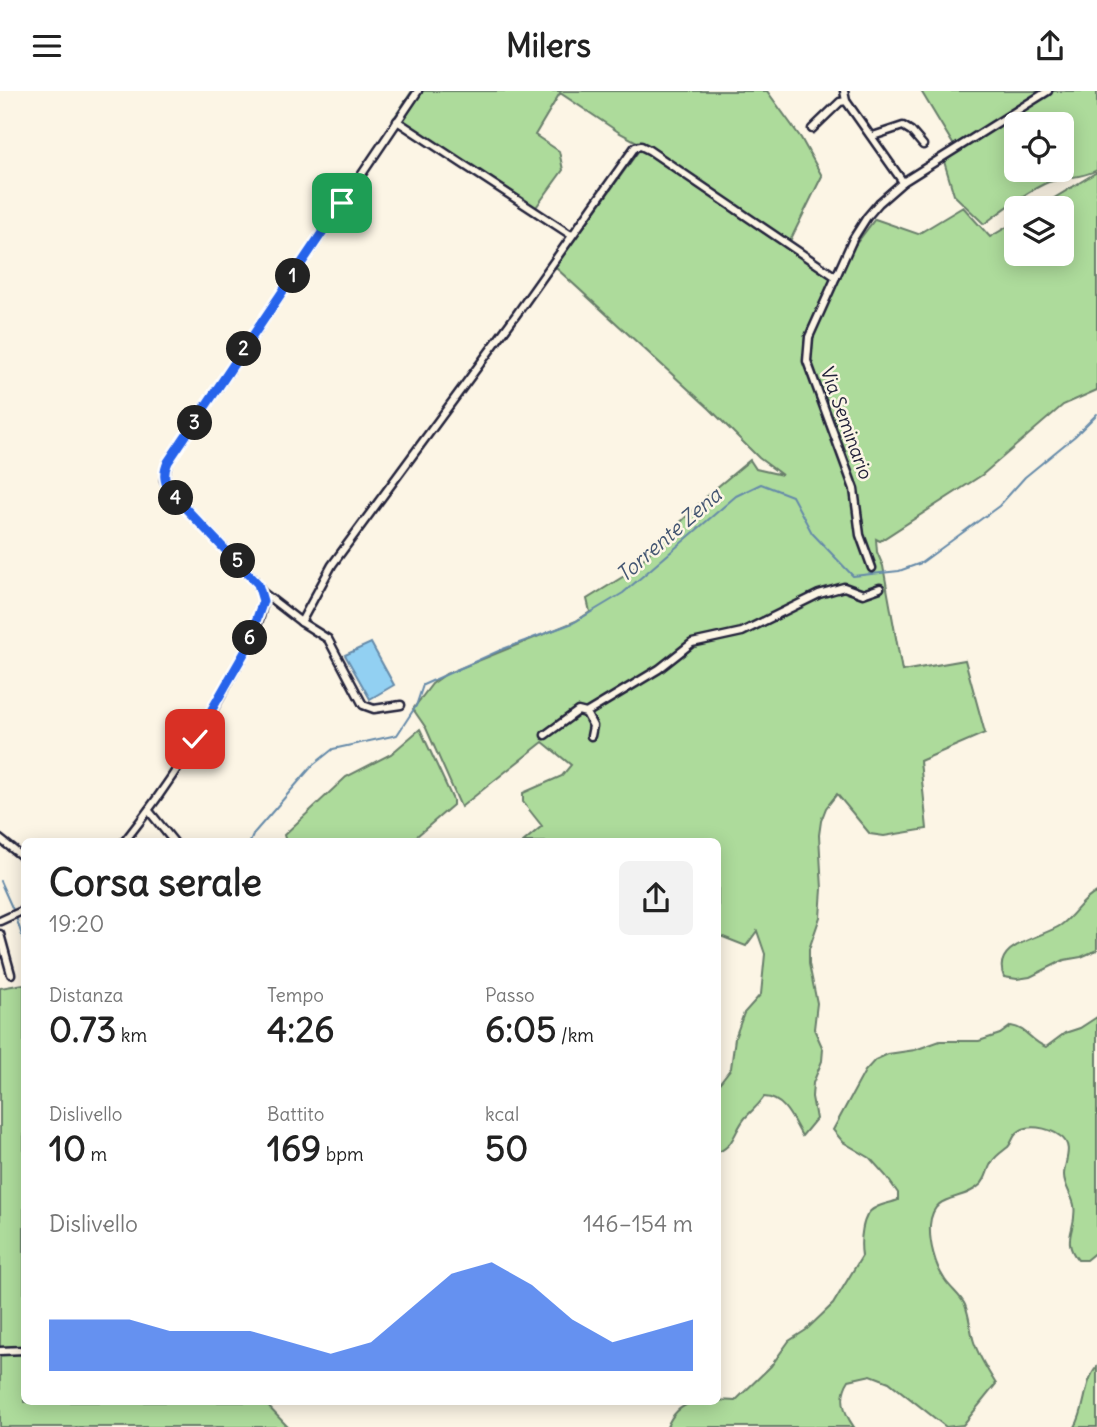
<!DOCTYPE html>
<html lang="it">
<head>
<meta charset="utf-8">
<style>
  body { margin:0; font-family:Delius,sans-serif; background:#f2f2f2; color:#222; height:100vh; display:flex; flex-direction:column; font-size:26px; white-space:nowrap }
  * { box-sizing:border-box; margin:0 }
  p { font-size:23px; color:#767676 }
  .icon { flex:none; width:38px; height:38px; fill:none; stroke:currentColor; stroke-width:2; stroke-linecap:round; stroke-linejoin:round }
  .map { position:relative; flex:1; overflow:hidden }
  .drawer { position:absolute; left:21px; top:747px; width:700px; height:567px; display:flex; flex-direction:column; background:#fff; border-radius:10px; box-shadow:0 4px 18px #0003 }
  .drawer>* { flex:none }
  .buttons { position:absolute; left:1004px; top:21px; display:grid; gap:14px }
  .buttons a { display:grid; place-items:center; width:70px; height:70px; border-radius:10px; background:#fff; box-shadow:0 4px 18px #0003; font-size:35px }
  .pin { position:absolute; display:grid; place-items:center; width:60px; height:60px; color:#fff; margin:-30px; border-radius:14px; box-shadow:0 4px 10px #0006 }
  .km { position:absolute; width:35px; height:35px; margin:-18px; border-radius:50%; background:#222; color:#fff; font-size:19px; line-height:35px; text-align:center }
  .round { display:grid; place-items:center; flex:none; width:74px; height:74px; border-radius:10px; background:#f2f2f2 }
  .head { display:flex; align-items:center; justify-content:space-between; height:119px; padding:0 28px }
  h1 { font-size:38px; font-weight:700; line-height:52px }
  .stats { display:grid; grid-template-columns:repeat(3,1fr); gap:10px; height:119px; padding:7px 28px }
  .stats div { display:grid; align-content:center }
  .stats b { font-size:35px; font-weight:700 }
  .stats small { font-size:19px; font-weight:400 }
  .stats p { font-size:19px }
  .chart { height:196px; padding:14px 28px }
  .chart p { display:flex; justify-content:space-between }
  .chart svg { width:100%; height:126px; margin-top:7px; fill:#2563eb; opacity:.7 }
  header { display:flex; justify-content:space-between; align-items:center; height:91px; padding:0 28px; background:#fff; font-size:32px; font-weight:700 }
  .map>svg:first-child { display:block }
  .green { fill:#addb9b; stroke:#687e6b; stroke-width:2; fill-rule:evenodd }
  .water { fill:#92d0f2; stroke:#658aa9; stroke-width:2 }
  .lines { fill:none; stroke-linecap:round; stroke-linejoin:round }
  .stream { stroke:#658aa9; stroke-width:2 }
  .minor-casing { stroke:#22223b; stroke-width:11 }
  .minor { stroke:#fcf5e5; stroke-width:6 }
  .route-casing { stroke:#fff; stroke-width:14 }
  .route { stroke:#2563eb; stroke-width:9 }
  .labels { text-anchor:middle; stroke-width:5; stroke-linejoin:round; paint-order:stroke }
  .street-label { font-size:19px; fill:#22223b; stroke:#fcf5e5 }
  .water-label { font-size:21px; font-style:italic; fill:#445672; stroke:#fcf5e5 }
</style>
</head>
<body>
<header><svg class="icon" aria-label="menu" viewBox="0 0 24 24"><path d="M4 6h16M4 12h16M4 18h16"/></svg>Milers<svg class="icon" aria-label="share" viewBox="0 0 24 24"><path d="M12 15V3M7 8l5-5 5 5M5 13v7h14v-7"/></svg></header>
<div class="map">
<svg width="1097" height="1336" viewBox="0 0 1097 1336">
  <rect width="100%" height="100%" fill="#fcf5e5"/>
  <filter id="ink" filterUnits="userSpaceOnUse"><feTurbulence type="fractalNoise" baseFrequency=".0143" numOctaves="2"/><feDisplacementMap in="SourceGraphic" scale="14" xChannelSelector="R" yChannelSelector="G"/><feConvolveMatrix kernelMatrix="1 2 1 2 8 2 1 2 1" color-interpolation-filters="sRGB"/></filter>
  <g filter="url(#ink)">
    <g class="green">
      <path d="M412,0H767L801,47L822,85L787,156L831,186L875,128L918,143L963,116L990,146L1017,130V163H1062V117H1038L1097,81V299L1063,314L982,384L880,450L876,448L877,461L883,475L902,580L965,569L985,642L920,670L927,738L884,745L870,743L837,703L826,717L821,730L819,744L822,798L820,826L809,858V873L817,912L814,938L823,958L822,970L813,992L812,1006L816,1028L802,1045C792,1028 785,1007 764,1006C758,1015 752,1019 745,1027C735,1039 734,1055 718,1061V994L731,977L735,947L744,922L761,903L765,863L757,840L746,855L718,844V751H523L542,735L523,711V702L562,685L571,674L543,651L461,716L426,637L413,618L432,593L446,583L576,530L590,521L587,508L629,482L710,402L750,369L756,378L782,384L759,367L710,318L555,176L640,58L725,114L641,53L620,42L560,2L535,44L559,60L563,79L534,119L477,85L394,27Z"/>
      <path d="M921,0H1097V79C1081,88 1061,85 1044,93C1023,103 1003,119 984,133L954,104L943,67L956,58ZM1017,33H1062V79H1017Z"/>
      <path d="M420,638L453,709V714L410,751H286L284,744L346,686L391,663Z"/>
      <path d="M1097,801V859L1081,866L1064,869L1030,886L1017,888L1004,886C990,853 1042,847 1061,834C1075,824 1081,809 1097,801Z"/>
      <path d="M24,893V1311H264L288,1336H0V897Z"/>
      <path d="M1097,926V1160L1086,1169H1078C1060,1148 1078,1137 1074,1114C1072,1104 1064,1095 1064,1084C1064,1071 1075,1055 1060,1045C1049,1037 1026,1031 1016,1043C1012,1047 1012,1052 1008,1056C1002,1061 996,1064 992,1071C987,1078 987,1088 980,1094C961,1112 933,1100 930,1134C929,1151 935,1175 945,1189C951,1198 961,1205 965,1214C970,1226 970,1239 974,1251C979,1266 988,1280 996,1293L963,1334L946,1336L889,1291L871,1284L849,1289C839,1304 843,1321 854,1336H667C680,1304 707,1309 735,1310L771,1275L789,1250L806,1239L833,1213L862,1165C860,1151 861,1123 875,1117C882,1113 891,1112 898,1109V1102L886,1085L870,1067L843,1051L833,1039L865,980L875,969L888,963L915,959L940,950H979L1000,943L1011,935C1027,937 1031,951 1046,956L1065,942L1080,937Z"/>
      <path d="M1097,1276V1336H1075C1086,1318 1084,1289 1097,1276Z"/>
    </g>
    <path class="water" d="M371,552L394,594L370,608L345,564Z"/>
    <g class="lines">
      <g class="stream">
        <path d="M250,751L254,742L313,674L333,658L397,644L416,615L423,594L503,558L573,532L623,502L736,405L761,393L792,405L812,442L853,485L899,480L921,472L999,415L1025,386L1075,345L1097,323"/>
        <path d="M0,790L14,821"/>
        <path d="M16,826L24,851"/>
      </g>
      <g class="minor-casing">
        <g id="minor">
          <path d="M844,0L846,10L903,91"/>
          <path d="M397,30L571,144"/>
          <path d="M812,38L840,11L846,10"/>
          <path d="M873,45L903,35L911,40L923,54"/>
          <path d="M872,477L860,444L854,398L807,270L809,246L853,148L867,126L879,112L903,91L1048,0"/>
          <path d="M261,500L301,531L328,548L363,614L374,618L401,614"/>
          <path d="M301,531L332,474L516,224L635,56L641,55L649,59L836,186"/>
          <path d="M586,622L593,635L591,645"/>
          <path d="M545,644L578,620L586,622L659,578L692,552L742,541L819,503L844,496L863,503L880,497"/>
          <path d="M149,720L174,751"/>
          <path d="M0,748L24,767"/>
          <path d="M124,751C167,697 203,640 235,579C245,561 262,531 263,510C263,500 258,493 252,486L169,400L164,389L168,371L418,0"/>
          <path d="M0,830L24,819"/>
          <path d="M0,843L11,883"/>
          <path d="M0,1260L24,1259"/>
        </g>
      </g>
      <use href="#minor" class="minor"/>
    </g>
  </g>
  <g class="lines" filter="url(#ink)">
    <g class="route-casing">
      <path id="route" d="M195,648L246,559L263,510L258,493L169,400C164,389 163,382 168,371L342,112"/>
    </g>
    <use href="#route" class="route"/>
  </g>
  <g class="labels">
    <g class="street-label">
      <text transform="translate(847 332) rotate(70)" y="7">Via Seminario</text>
    </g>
    <g class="water-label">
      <text transform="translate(669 444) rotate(-41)" y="7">Torrente Zena</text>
    </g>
  </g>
</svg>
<div class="buttons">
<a><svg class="icon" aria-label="locate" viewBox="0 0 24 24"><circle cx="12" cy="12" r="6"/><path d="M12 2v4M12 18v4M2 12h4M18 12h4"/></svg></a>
<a><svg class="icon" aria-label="layers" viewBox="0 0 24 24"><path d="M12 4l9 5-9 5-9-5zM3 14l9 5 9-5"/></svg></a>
</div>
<div class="pin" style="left:342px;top:112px;background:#1e9e55"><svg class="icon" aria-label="arrive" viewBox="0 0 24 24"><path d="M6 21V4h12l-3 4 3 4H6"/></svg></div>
<div class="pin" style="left:195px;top:648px;background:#d93025"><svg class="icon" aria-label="check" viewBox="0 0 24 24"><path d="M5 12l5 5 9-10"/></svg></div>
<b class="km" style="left:293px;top:185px">1</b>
<b class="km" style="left:244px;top:258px">2</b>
<b class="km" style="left:195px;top:332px">3</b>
<b class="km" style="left:176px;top:407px">4</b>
<b class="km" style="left:238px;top:470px">5</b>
<b class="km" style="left:250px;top:547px">6</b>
<section class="drawer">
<div class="head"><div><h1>Corsa serale</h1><p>19:20</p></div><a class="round"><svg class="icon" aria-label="share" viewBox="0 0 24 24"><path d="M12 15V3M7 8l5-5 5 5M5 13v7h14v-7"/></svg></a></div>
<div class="stats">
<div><p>Distanza</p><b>0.73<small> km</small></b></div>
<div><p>Tempo</p><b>4:26</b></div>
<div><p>Passo</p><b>6:05<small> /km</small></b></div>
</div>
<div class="stats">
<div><p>Dislivello</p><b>10<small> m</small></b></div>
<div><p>Battito</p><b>169<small> bpm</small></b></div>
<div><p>kcal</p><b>50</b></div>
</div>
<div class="chart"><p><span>Dislivello</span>146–154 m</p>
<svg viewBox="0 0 160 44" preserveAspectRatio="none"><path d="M0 44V26L10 26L20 26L30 30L40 30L50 30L60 34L70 38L80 34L90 22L100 10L110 6L120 14L130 26L140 34L150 30L160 26V44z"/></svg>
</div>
</section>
</div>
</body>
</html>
